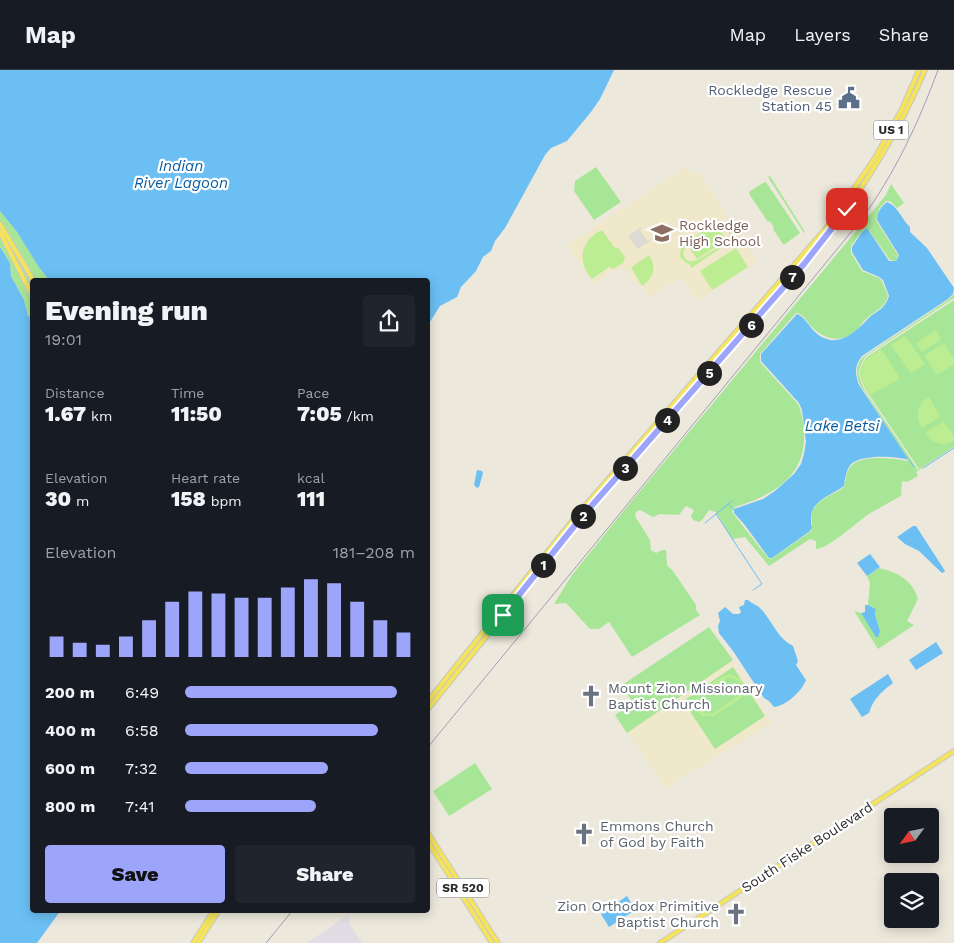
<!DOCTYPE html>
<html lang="en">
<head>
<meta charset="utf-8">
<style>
  body { margin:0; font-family:"Work Sans",sans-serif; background:#20242c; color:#f1f3f6; height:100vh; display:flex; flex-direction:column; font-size:19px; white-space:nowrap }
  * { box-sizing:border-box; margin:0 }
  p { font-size:16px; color:#9ea1a6 }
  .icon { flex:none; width:28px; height:28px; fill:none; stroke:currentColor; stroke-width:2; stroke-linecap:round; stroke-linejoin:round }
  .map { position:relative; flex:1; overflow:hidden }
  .side { position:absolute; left:30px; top:208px; width:400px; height:635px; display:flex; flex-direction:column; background:#171b24; border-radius:5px; box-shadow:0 2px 12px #0003 }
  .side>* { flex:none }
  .needle { width:32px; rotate:237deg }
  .tools { position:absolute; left:884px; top:738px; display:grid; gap:10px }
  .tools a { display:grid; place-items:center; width:55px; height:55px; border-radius:5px; background:#171b24; box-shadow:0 2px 12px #0003; font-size:25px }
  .pin { position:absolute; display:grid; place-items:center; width:42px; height:42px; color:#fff; margin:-21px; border-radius:10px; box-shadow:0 2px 8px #0006 }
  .km { position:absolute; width:25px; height:25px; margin:-12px; border-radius:50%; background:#222; color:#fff; font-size:14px; line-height:25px; text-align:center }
  .round { display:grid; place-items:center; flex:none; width:52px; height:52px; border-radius:5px; background:#20242c }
  .headline { display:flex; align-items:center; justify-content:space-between; height:85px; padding:0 15px }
  h1 { font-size:28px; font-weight:800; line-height:38px }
  .figures { display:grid; grid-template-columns:repeat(3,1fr); gap:8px; height:85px; padding:5px 15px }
  .figures div { display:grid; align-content:center }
  .figures b { font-size:21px; font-weight:800 }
  .figures small { font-size:14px; font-weight:400 }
  .figures p { font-size:14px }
  .chart { height:140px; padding:10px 15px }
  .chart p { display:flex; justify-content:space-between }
  .chart svg { width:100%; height:90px; margin-top:5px; stroke:#9da5fa; stroke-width:6 }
  .cta { display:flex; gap:10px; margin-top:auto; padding:10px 15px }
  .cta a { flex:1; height:58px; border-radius:5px; background:#9da5fa; color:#111; font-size:20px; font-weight:800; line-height:58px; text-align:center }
  .cta a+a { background:#20242c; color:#f1f3f6 }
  ul { padding:0 15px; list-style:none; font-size:16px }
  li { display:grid; grid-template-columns:80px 60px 1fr; align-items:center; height:38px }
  li i { height:12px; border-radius:6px; background:#9da5fa }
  header { display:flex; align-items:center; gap:30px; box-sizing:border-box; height:70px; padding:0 25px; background:#171b24; border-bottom:1px solid #363941 }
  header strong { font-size:24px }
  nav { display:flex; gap:28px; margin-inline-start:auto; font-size:18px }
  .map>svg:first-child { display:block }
  .industrial { fill:#e0dde5 }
  .education { fill:#efe8cb }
  .green { fill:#a8e697 }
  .pitch { fill:#bced92; fill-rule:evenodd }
  .plaza { fill:#dddad3 }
  .water { fill:#6bbff3 }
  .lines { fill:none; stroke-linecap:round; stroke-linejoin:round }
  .stream { stroke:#6bbff3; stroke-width:1 }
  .major-casing { stroke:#c8c8c8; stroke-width:6 }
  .major { stroke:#f5e359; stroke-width:4 }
  .rail { stroke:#9e9fb6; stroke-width:1 }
  .route-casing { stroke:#fff; stroke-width:10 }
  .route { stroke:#9da5fa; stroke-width:6 }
  .labels { text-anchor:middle; stroke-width:4.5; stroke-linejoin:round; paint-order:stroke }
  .shield { fill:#fff; stroke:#6b6b6b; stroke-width:1 }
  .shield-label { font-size:12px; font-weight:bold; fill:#2b2b2b }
  .service-label { font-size:14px; fill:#4e5e75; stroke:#fff; text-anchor:end }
  .education-label { font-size:14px; fill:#785e54; stroke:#fff; text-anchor:start }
  .worship-label { font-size:14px; fill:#5b616d; stroke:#fff; text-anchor:start }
  .street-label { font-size:14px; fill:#2b2b2b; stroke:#fff }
  .water-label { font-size:15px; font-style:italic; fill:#095aa0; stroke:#fff }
</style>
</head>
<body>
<header>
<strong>Map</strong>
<nav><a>Map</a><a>Layers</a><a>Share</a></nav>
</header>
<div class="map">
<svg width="954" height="873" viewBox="0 0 954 873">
  <rect width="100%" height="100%" fill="#ede8dc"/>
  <path class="industrial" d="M348,845L350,855L362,873H307Z"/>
  <g class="education">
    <path d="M684,98L701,105L756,188V193L697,231L681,207L649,228L641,214L637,216L627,201L619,198L593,214L567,175Z"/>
    <path d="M732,591L772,653L665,718L628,662Z"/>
  </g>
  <g class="green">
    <path d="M596,97L621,132L594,150L574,121L575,111Z"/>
    <path d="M770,106L805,162L804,163L768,107Z"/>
    <path d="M765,112H766L800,163L785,174H783L773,159L774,158L770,151L768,152L749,124L750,121Z"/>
    <path d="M891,114L904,133L897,138L890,131H886L879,139L876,150L898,185L896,191L890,190L867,158L862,161L851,176V183L862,201L879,208L882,211L888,226C883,240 877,239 867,248C863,251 861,256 857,260C842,274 823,270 810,255C806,250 803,244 796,243L760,284V292L798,334C802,343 803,351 804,361C807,406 774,425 735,437L732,442L768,488L771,489L811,461C814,455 810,449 812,442C817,429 834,425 844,417C846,410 846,400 852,395C865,384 895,389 909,391L860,315C856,304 855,296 863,287L948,230L954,224V228L866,286C856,301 858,305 865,321L918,400L954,378L916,402L918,406L907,412L902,411L901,426C890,432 879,438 869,444C857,452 828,479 816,479V471L810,469L769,496L745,467L732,469L716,442L709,440L703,449L699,452L693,450L691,446L694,440L686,436L679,445L660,444L653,447L640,440L636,442L635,446L650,470L651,480L656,483L662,480H666L667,495L673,501L696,535V540L700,545L632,587L609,552L599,559H590L566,533L554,534L572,505L626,438L886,125Z"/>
    <path d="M0,141L17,162L38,196L49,210H32V248L28,246L24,230L11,206L10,193L0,177Z"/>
    <path d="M954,230V377L919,399L866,320C859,305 857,301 867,287Z"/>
    <path d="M879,498C897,502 913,510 918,529L907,551L914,555L878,579L854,541L861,543L880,561L875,545L876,539L868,535L870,513L867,506Z"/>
    <path d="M709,557L733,590L627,663L615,645L633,633L622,615Z"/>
    <path d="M733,597L765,646L715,679L683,631Z"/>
    <path d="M475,693L492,719L449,746L433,721Z"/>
  </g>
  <g class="pitch">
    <path d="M722,152C731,156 734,163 730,172L691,198L690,195L685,192L680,187L681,176L713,154ZM717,155C726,155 733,163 727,171C723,176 716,179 710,182C701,188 686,200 683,182L687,174L697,189L726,170Z"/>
    <path d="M602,160L614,177L618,178L625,187L623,193L613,199L609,197L592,209C576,191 581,170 602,160Z"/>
    <path d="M736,178L748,197L712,220L700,201Z"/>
    <path d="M649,185C657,198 654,207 642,216L632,199V197Z"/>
    <path d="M936,260L941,269L922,282L916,273Z"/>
    <path d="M905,266L925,294L911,303L891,275Z"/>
    <path d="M944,273L954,289V294L937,305L924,286Z"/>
    <path d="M881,279L899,306V309L870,325C855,302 858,293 881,279Z"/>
    <path d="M929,327L939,344V347L922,358C914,347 917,334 929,327Z"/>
    <path d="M943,352L945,353L954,366V371C943,377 932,374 926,362Z"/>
    <path d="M729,604L740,608L744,616V622L741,628L714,646H702C681,628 714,611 729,604ZM729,607L739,611L742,615L740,625L713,643L705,644L697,636L698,627Z"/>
  </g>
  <path class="plaza" d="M641,157L642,159L640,160L647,170L650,171L637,179L636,176H635L628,166Z"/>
  <g class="water">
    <path d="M0,0H614L600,29L591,42L567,71L551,78L545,85L505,158L495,171L491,181L483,187L476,201L461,217L457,227L440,236L428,255V210H49L38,196L17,162L0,141Z"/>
    <path d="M887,132C898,136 902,150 910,157V162L927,178L954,218L953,224L948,229L862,286C854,296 855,304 859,315L909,390C896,386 862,384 851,394C846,400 845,409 844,416C826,429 806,431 812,458L810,461L772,488H769L744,454L734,443V439L763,429L775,421L794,404L801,394L804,384L806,372L802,340L799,333L761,291V284L797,244C803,246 808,254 813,260C832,280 851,267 866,251C875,240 883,243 889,226L883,210L879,207L863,200L852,182V177L862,162L867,158L889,191H896L899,185L877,150C877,142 881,137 887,132Z"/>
    <path d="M0,177L10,193L11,206L24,230L28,246L32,247V840H61L37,873H0Z"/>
    <path d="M477,400L482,401L483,403L479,417L477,418L474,415Z"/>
    <path d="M913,456H916L945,501L944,502L942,503L919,481L905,474L897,467Z"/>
    <path d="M870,484L880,497L867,506L857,493Z"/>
    <path d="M745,530H748C752,534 758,535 761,539C773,552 777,568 793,576L798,591L796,595L806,610C802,621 786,636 774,637L769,631L764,628L733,581L719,563L718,556L720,551L718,543L725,537L733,544H739L741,542L739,537L744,535Z"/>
    <path d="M865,535H868L876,539L875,545L880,561L878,567H876L861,543L865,542Z"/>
    <path d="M936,572L943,583L916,600L909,590Z"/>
    <path d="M888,604L893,613C881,622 873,629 869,643L862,647L850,629Z"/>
    <path d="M627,826L635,840L609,857L601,844Z"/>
  </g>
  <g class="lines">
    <g class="stream">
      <path d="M909,390L914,397"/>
      <path d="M923,398L954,378"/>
      <path d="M729,435L734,439"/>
      <path d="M716,444L762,514L753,520"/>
      <path d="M705,453L732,431"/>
    </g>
    <g class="major-casing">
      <g id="major">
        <path d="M0,154L33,210"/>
        <path d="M0,162L32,225"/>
        <path d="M428,631L577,445L827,157L875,88L902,39L919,0"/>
        <path d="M428,639L581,449L820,175C862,121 898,64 925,0"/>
        <path d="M428,763L498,873"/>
        <path d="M428,772L492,873"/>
        <path d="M193,873L214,840"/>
        <path d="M198,873L219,840"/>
        <path d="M660,873L954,681"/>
      </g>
    </g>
    <use href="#major" class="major"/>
    <g class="rail">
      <path d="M428,677L861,150C895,103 918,54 938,0"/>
      <path d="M266,873L293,840"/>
    </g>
  </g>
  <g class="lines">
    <g class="route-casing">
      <path id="route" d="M503,545L580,449L804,194L847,139"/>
    </g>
    <use href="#route" class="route"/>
  </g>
  <defs>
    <g id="civic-bare" transform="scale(1.725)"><path d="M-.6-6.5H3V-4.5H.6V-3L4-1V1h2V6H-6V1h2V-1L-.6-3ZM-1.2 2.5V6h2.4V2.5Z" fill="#5c6f8a" stroke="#fff" stroke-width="2.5" paint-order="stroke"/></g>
    <g id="school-bare" transform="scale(1.725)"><path d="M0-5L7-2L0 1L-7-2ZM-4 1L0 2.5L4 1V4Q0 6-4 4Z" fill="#8d6e63" stroke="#fff" stroke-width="2.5" paint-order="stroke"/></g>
    <g id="church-bare" transform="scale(1.725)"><path d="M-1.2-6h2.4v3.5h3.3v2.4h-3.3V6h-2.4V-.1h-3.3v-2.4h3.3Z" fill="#6b7280" stroke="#fff" stroke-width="2.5" paint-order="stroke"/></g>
  </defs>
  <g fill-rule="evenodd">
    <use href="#civic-bare" x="849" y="28"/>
    <use href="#school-bare" x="662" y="163"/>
    <use href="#church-bare" x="591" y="626"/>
    <use href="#church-bare" x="584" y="764"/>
    <use href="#church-bare" x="736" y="844"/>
  </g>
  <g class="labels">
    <g class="shield">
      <rect x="873.5" y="50.5" width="35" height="19" rx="4"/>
      <rect x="437" y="808.5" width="52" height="19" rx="4"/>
    </g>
    <g class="shield-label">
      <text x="891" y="64">US 1</text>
      <text x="463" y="822">SR 520</text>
    </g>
    <g class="service-label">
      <text x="832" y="25">Rockledge Rescue<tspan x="832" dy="16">Station 45</tspan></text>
    </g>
    <g class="education-label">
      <text x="679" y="160">Rockledge<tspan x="679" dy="16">High School</tspan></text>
    </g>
    <g class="worship-label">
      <text x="608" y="623">Mount Zion Missionary<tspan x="608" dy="16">Baptist Church</tspan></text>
      <text x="600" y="761">Emmons Church<tspan x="600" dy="16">of God by Faith</tspan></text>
      <text x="719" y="841" text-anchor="end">Zion Orthodox Primitive<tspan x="719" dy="16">Baptist Church</tspan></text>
    </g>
    <g class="street-label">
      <text transform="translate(807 777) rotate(-33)" y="5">South Fiske Boulevard</text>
    </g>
    <g class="water-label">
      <text x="181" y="101">Indian<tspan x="181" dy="17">River Lagoon</tspan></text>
      <text x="842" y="361">Lake Betsi</text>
    </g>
  </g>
</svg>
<div class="tools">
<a><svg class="needle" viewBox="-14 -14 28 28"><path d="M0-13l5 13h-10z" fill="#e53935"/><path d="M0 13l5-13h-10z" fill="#9ea1a6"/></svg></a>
<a><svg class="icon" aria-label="layers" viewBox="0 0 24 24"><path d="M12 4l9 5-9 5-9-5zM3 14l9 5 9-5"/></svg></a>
</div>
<div class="pin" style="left:503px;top:545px;background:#1e9e55"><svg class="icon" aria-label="arrive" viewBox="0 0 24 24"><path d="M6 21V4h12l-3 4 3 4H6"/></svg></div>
<div class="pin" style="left:847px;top:139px;background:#d93025"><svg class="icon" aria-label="check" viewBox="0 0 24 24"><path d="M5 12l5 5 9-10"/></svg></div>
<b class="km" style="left:543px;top:495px">1</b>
<b class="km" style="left:583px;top:446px">2</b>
<b class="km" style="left:625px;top:398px">3</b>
<b class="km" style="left:667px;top:350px">4</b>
<b class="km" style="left:709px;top:303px">5</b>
<b class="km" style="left:751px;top:255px">6</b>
<b class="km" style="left:792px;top:207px">7</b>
<section class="side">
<div class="headline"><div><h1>Evening run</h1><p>19:01</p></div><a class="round"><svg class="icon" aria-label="share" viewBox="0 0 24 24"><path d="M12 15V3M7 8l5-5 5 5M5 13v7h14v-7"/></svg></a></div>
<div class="figures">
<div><p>Distance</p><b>1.67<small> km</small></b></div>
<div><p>Time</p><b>11:50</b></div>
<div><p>Pace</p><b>7:05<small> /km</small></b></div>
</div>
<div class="figures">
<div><p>Elevation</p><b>30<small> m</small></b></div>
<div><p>Heart rate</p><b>158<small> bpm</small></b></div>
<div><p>kcal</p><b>111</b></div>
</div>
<div class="chart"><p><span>Elevation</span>181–208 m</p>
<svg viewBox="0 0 160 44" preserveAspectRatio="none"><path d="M5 44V34M15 44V37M25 44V38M35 44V34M45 44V26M55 44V17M65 44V12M75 44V13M85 44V15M95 44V15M105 44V10M115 44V6M125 44V8M135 44V17M145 44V26M155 44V32"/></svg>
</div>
<ul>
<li><b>200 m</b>6:49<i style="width:92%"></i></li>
<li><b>400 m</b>6:58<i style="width:84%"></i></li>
<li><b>600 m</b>7:32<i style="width:62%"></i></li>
<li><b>800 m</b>7:41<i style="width:57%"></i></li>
</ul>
<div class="cta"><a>Save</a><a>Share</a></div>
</section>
</div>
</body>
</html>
